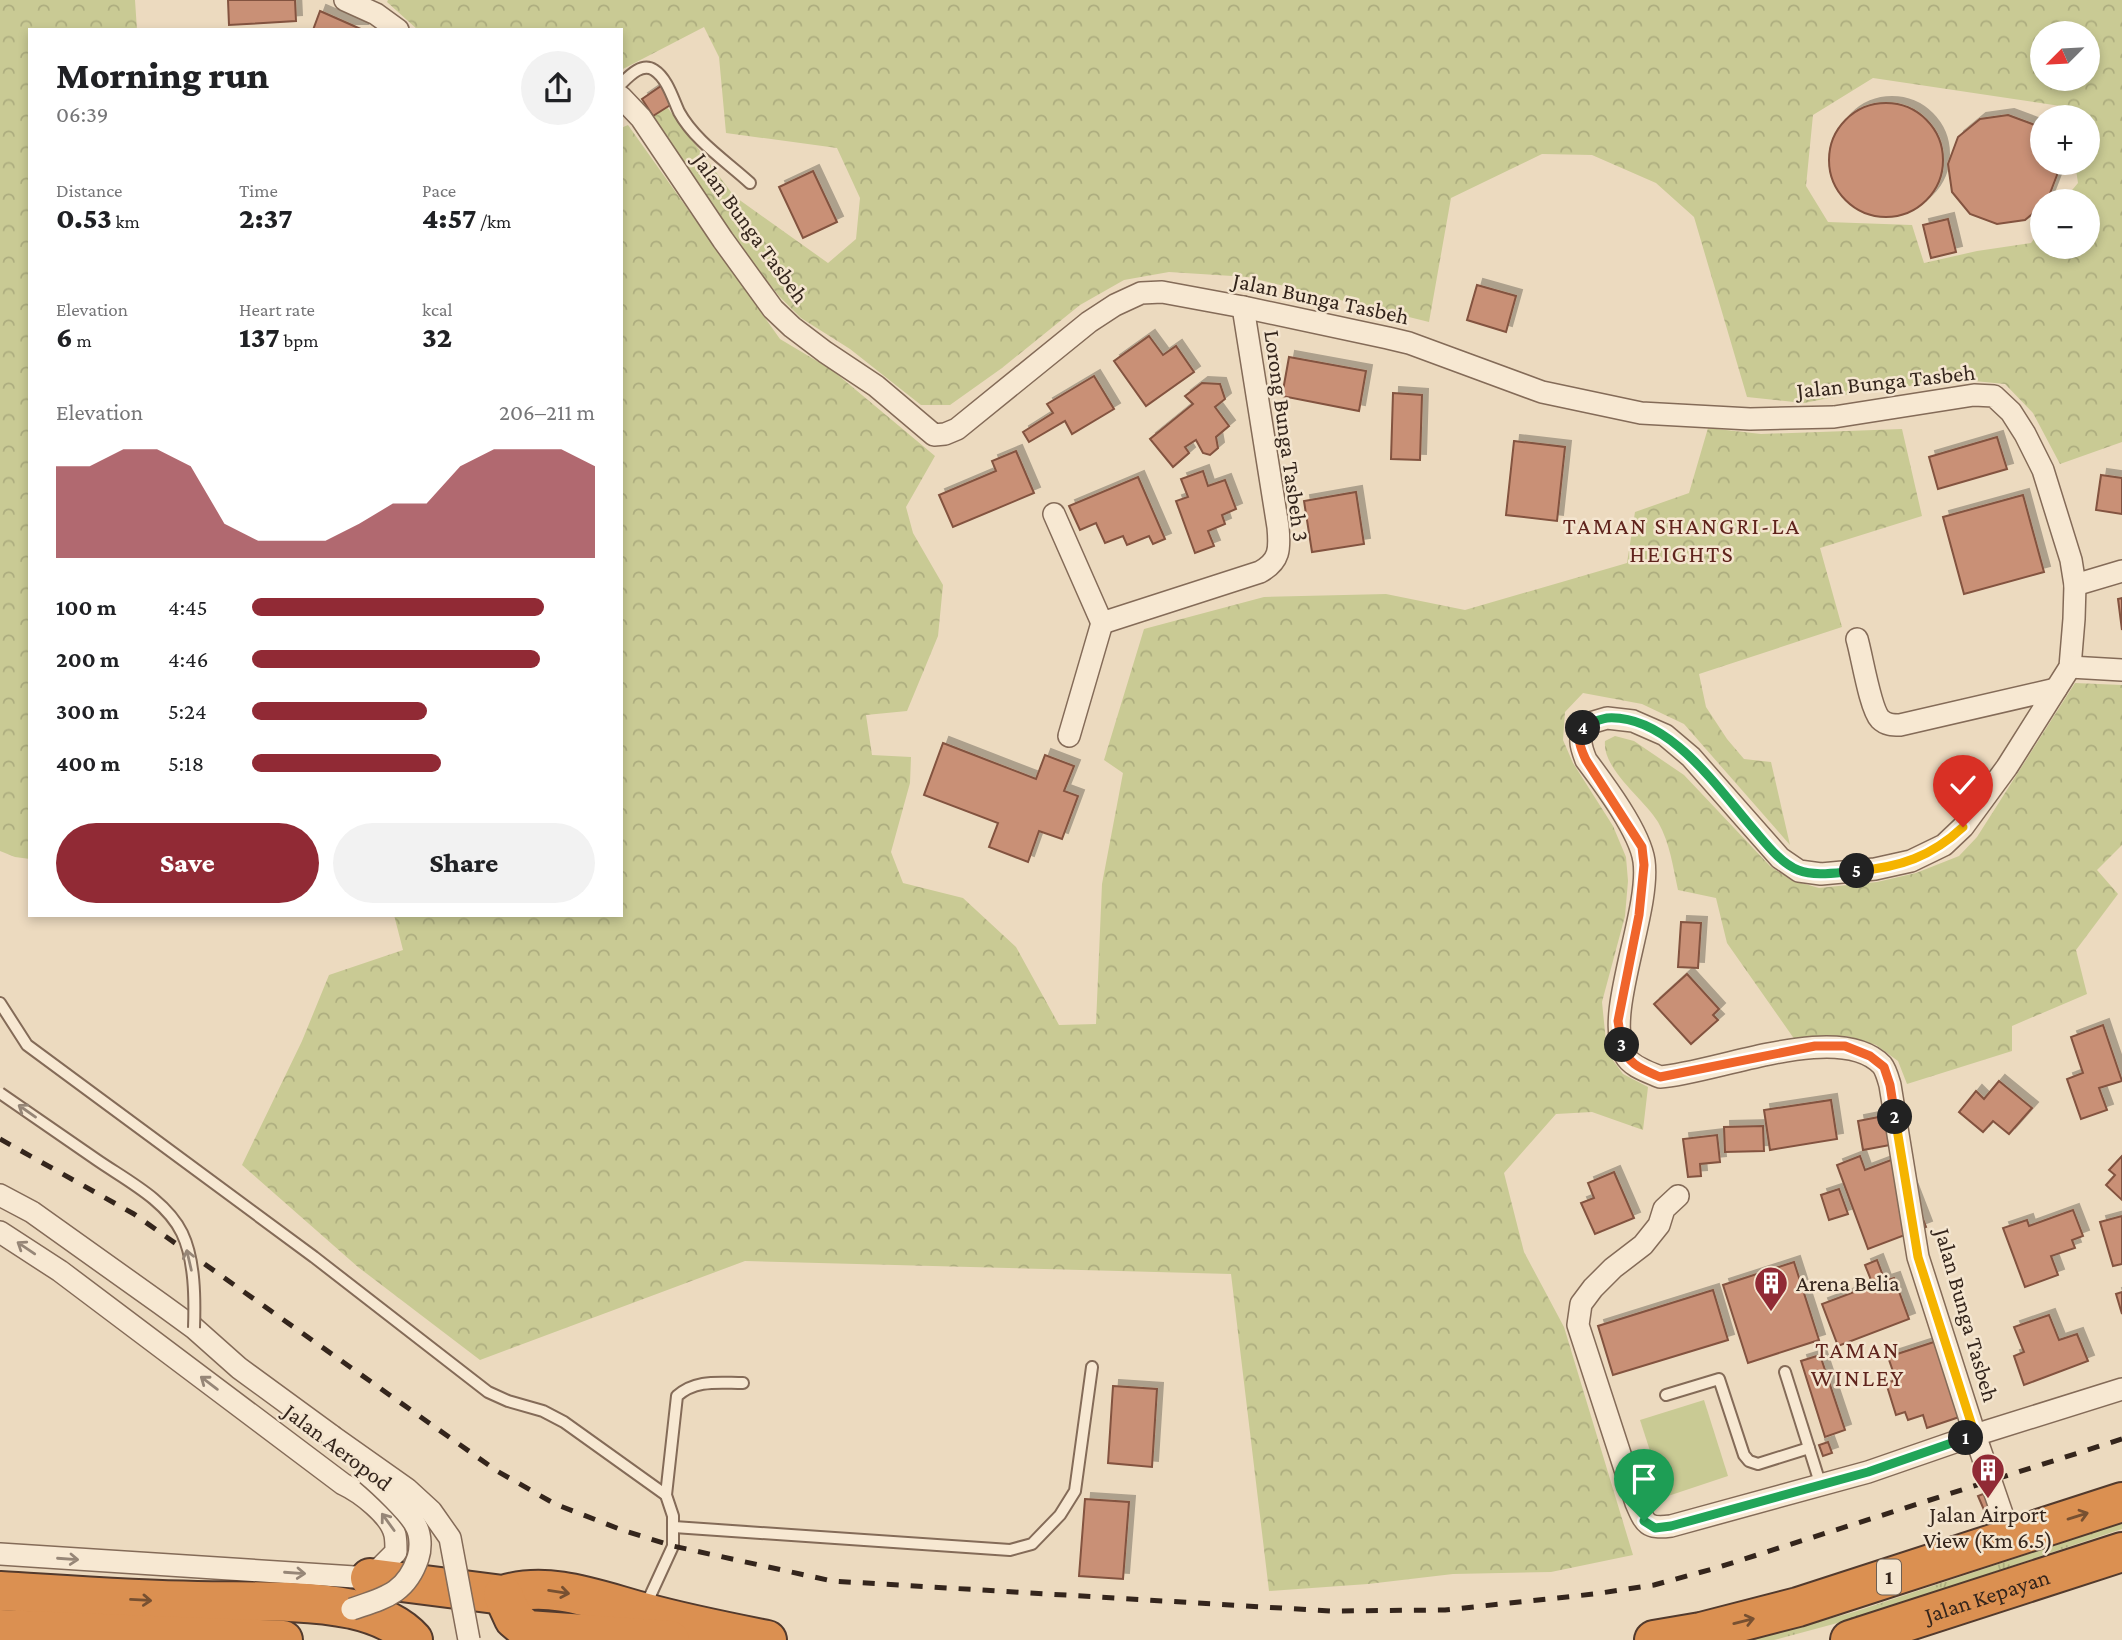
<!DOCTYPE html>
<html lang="en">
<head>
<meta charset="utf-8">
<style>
  body { margin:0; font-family:"Crimson Pro",serif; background:#f2f2f2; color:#202124; height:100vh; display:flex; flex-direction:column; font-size:26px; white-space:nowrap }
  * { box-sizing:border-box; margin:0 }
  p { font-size:23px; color:#757577 }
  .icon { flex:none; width:38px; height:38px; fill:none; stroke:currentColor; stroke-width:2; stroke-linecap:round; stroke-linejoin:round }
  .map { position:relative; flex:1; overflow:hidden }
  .details { position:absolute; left:28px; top:28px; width:595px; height:889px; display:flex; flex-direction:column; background:#fff; border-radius:0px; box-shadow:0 4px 10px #0003 }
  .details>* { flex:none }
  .needle { width:46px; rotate:246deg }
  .controls { position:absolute; left:2030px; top:21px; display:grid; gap:14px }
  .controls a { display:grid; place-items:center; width:70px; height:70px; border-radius:50%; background:#fff; box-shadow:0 4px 10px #0003; font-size:35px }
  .pin { position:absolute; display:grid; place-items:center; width:60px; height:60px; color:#fff; margin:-72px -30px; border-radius:50% 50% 50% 0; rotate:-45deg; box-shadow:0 0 7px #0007 }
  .pin .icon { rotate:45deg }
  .km { position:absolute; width:35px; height:35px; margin:-18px; border-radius:50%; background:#222; color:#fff; font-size:19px; line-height:35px; text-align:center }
  .round { display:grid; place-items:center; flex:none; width:74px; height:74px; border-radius:37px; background:#f2f2f2 }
  .head { display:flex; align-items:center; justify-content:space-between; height:119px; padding:0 28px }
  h1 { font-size:38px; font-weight:800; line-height:52px }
  .metrics { display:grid; grid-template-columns:repeat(3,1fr); gap:10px; height:119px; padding:7px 28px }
  .metrics div { display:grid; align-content:center }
  .metrics b { font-size:30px; font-weight:800 }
  .metrics small { font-size:19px; font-weight:400 }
  .metrics p { font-size:19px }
  .chart { height:196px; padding:14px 28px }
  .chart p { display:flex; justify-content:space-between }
  .chart svg { width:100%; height:126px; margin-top:7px; fill:#912a35; opacity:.7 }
  .action { display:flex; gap:14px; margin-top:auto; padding:14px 28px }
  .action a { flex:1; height:80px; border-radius:42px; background:#912a35; color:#fff; font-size:28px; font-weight:800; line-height:80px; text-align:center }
  .action a+a { background:#f2f2f2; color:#202124 }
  ul { padding:0 28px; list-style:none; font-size:23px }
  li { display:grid; grid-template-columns:112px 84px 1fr; align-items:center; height:52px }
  li i { height:18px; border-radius:9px; background:#912a35 }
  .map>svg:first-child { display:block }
  .grass { fill:url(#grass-tufts) }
  .forest { fill:url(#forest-crowns); fill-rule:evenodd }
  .pitch { fill:#c9ca94 }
  .building { fill:#c99076; stroke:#83533f; stroke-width:2; filter:url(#shadow) }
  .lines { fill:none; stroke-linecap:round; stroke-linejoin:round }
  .lane-casing { stroke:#846b58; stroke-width:14 }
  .street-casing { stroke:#846b58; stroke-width:24 }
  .highway-casing { stroke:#523a2d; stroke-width:42 }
  .lane { stroke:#f7e8d2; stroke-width:10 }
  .street { stroke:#f7e8d2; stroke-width:21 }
  .highway { stroke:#db9051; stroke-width:38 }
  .rail { stroke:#34251c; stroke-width:5; stroke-dasharray:12 12; stroke-linecap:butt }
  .lane-bridge-casing { stroke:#846b58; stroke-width:14; stroke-linecap:butt }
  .street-bridge-casing { stroke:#846b58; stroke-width:24; stroke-linecap:butt }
  .lane-bridge { stroke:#f7e8d2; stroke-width:10 }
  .street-bridge { stroke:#f7e8d2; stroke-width:21 }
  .oneway { stroke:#968677 }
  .oneway2 { stroke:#775031 }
  .split-1-casing { stroke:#fff; stroke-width:14 }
  .split-2-casing { stroke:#fff; stroke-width:14 }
  .split-3-casing { stroke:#fff; stroke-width:14 }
  .split-4-casing { stroke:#fff; stroke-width:14 }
  .split-5-casing { stroke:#fff; stroke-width:14 }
  .split-6-casing { stroke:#fff; stroke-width:14 }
  .split-1 { stroke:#22a559; stroke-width:9 }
  .split-2 { stroke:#f5b400; stroke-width:9 }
  .split-3 { stroke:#f0652b; stroke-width:9 }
  .split-4 { stroke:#f0652b; stroke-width:9 }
  .split-5 { stroke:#22a559; stroke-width:9 }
  .split-6 { stroke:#f5b400; stroke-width:9 }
  .labels { text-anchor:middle; stroke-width:5; stroke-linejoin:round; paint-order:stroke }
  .shield { fill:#f4e5cf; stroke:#6e5f52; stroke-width:2 }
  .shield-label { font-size:21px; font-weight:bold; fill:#34251c }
  .street-label { font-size:23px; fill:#34251c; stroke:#f4e5cf }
  .poi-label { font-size:23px; fill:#34251c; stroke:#f4e5cf; text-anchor:start }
  .neighbourhood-label { font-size:24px; letter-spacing:2px; fill:#60241d; stroke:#f4e5cf }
</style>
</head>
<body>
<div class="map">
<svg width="2122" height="1640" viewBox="0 0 2122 1640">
  <defs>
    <pattern id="grass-tufts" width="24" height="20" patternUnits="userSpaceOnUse" patternTransform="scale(1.75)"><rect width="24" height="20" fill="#c9ca94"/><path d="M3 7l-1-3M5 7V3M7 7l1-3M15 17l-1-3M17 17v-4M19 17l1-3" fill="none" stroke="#adad7f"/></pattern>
    <pattern id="forest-crowns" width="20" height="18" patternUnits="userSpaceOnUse" patternTransform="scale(1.75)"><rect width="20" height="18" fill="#c9ca94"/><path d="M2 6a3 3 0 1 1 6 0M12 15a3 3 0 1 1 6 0" fill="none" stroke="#adad7f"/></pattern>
    <filter id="shadow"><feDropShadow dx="6" dy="-6" stdDeviation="0" flood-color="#0004"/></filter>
  </defs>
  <rect width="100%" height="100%" fill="#ecdabf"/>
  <path class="grass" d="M2122,1523V1529L1856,1618L1774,1640H1751L1854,1612Z"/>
  <g class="forest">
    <path d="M0,0H135L137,30H30V859L15,857L0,851Z"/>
    <path d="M388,0H2122V442L2060,464L2033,413L2005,384L1964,380L1864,391L1804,403L1747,397L1694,217L1656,183L1592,155L1542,154L1451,198L1429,322L1248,277L1169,272L1124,280L1080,305L1002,368L950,405H921L850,349L801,318L779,296L740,246L653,116L667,107L734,196L828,263L856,239L860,198L837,148L726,133L719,57L704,27L621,70V30H418L387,2ZM2042,33H2088V79H2042ZM1873,78L2067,107L2068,117H2088V163H2075L2078,183L2063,201H2088V247H2042V228L2031,243L1977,251L1924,263L1912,225L1828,222L1806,186L1813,115Z"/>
    <path d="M628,125L780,339L832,370L935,456L906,507L913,533L943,585L938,636L907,711L866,715L872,755L911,757L910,783L891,852L903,883L963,898L1016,947L1059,1025L1096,1024L1102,884L1123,773L1104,760L1144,629L1264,597L1386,594L1465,610L1627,563L1635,512L1689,493L1708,428L1761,434L1902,429L1922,516L1820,548L1842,627L1699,674L1706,707L1727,739L1744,759L1771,762L1790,845L1684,724L1642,704L1583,693L1565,712L1563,740L1573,763L1613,826L1626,857L1628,881L1625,916L1602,1002L1607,1052L1623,1074L1648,1087L1643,1130L1592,1112L1556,1114L1504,1173L1524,1252L1564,1327L1633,1555L1551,1572L1453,1574L1368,1584L1269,1591L1231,1274L745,1261L480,1360L358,1267L242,1165L302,1041L329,975L403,950L394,915H621V128Z"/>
    <path d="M2075,683L2122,685V845L2097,870L2118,894L2076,950L2087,994L2012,1026V1051L1907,1084L1898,1061L1876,1045L1847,1036L1795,1040L1727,943L1716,898L1678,890C1673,867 1670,843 1658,822C1644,799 1602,769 1605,741L1615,736L1634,741L1684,775L1770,866L1791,880L1819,888L1877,882L1916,873L1959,856L1977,837Z"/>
  </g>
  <path class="pitch" d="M1704,1400L1728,1476L1665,1497L1640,1420Z"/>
  <g class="building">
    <path d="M228,0H295L296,21L229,25Z"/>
    <path d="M320,11L363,30H313Z"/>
    <path d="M661,86L672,104L653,116L642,99Z"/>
    <circle cx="1886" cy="160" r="57"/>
    <path d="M2008,115L2035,125L2042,135V163H2055L2057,175L2047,201H2042V206L2025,220L1997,224L1970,214L1952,192L1948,164L1958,137L1980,119Z"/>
    <path d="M813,171L837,222L803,238L779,187Z"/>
    <path d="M1948,219L1956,252L1931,258L1923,225Z"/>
    <path d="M1477,285L1516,296L1506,332L1467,320Z"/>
    <path d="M1149,336L1163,355L1176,346L1194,372L1146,406L1114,361Z"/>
    <path d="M1289,357L1366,371L1359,411L1282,396Z"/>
    <path d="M1094,376L1114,409L1072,434L1065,421L1029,442L1023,432L1053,413L1047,404Z"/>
    <path d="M1202,383L1220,384L1225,399L1215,407L1229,426L1216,437L1218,448L1210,455L1203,453L1196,440L1185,447L1189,453L1173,467L1150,439L1193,404L1185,396Z"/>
    <path d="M1393,393L1422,395L1420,460L1391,459Z"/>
    <path d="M1997,437L2007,469L1938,489L1929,457Z"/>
    <path d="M1514,441L1565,447L1557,521L1506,515Z"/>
    <path d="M1016,451L1034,493L953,527L939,495L996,471L992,461Z"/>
    <path d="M1203,471L1208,486L1225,480L1236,509L1222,515L1225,524L1208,531L1214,546L1195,553L1176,501L1188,497L1181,479Z"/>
    <path d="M2101,475L2122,478V514L2096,510Z"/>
    <path d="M1138,477L1165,539L1153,544L1149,536L1127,545L1123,536L1105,543L1096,523L1080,530L1069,506Z"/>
    <path d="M1356,492L1364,544L1312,552L1304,501Z"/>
    <path d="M2023,495L2044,572L1964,594L1943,517Z"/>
    <path d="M2122,598V630L2118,599Z"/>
    <path d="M943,743L1036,779L1045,755L1074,766L1064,791L1078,796L1062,839L1039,831L1028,862L989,847L998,823L924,795Z"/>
    <path d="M1681,922L1701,923L1698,968L1678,967Z"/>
    <path d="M1687,974L1719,1009L1713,1015L1718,1020L1691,1044L1654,1004Z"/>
    <path d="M2103,1025L2122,1081L2099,1088L2107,1110L2081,1119L2067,1079L2083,1073L2071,1037Z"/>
    <path d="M1999,1081L2032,1108L2009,1134L1993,1121L1983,1132L1959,1112L1976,1091L1984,1099Z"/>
    <path d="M1831,1100L1837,1139L1770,1150L1764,1110Z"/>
    <path d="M1884,1116L1890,1145L1863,1150L1858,1121Z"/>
    <path d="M1763,1126L1764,1151L1725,1152L1724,1127Z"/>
    <path d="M1717,1135L1720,1162L1700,1164L1701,1176L1688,1177L1683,1139Z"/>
    <path d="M1860,1156L1865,1170L1899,1157L1926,1227L1868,1249L1837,1165Z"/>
    <path d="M2122,1156V1200L2106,1185L2115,1175L2109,1170Z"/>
    <path d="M1614,1172L1634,1218L1595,1234L1581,1203L1594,1198L1588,1183Z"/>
    <path d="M1839,1189L1848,1214L1829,1220L1821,1195Z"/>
    <path d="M2073,1210L2083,1236L2072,1240L2075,1248L2051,1256L2058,1275L2025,1287L2003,1228L2027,1220L2029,1226Z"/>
    <path d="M2122,1216V1264L2113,1266L2100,1222Z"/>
    <path d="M1877,1260L1885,1281L1894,1278L1909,1319L1838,1346L1822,1304L1873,1285L1865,1265Z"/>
    <path d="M1794,1262L1819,1340L1748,1363L1723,1285Z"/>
    <path d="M1713,1290L1728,1340L1613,1375L1598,1326Z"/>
    <path d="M2122,1292V1314L2116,1294Z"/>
    <path d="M2049,1315L2059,1340L2077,1334L2088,1361L2024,1385L2014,1356L2024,1352L2014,1327Z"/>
    <path d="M1943,1339L1968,1414L1927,1428L1923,1415L1908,1420L1905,1412L1896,1415L1886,1383L1896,1380L1888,1357Z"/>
    <path d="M1820,1355L1845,1430L1825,1437L1801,1361Z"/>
    <path d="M1113,1386L1157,1389L1152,1467L1108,1463Z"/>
    <path d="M1828,1442L1832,1453L1823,1456L1819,1445Z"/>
    <path d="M1993,1490L1998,1504L1984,1510L1978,1496Z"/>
    <path d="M1085,1499L1129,1502L1123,1579L1079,1576Z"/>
  </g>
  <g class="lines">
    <g class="lane-casing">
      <g id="lane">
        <path d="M621,84C629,76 642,62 654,70C667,78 673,99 679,112C695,141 726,161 750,183"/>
        <path d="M0,1003L27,1045L314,1257L488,1392L508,1401L543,1411L564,1422L666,1495"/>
        <path d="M1785,1372L1821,1486"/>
        <path d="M1666,1395L1719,1379L1744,1455L1749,1461L1758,1464L1809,1448"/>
        <path d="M674,1527L1010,1550L1032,1544L1060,1515L1075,1491L1092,1367"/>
        <path d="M645,1607L673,1546V1516L666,1495L677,1396C696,1379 719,1383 743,1383"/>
      </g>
    </g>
    <g class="street-casing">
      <g id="street">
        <path d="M345,0L376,14L398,30"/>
        <path d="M621,97L641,118L723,240L773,309L792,327L825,352L876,386L934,435L945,434L957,429L1089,322L1115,305L1141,293L1162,292L1243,307L1388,338L1409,343L1542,392L1641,413L1750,419L1834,417L1974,395L1994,396L2011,412L2025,434L2043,470L2071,560L2075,585L2074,619L2070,667L2007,767L1963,827L1944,845L1911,861L1875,869L1821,874L1799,871L1780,858L1691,757L1665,735L1633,721L1607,718L1587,724C1578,737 1580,745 1586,760C1604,784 1640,832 1644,861C1651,912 1603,1015 1625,1055C1631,1067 1649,1072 1660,1077C1716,1073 1839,1020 1882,1065C1886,1070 1888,1078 1890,1085L1918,1257L1975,1435L2010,1537"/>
        <path d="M1054,514L1102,623L1260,572C1280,561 1280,549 1278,527L1243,307"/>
        <path d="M2075,585L2122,571"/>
        <path d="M1857,639C1862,656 1870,708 1880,719C1886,725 1893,725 1900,725L2056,689"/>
        <path d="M2070,667L2122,670"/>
        <path d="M1069,736L1102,623"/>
        <path d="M0,1195L32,1212L161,1304L194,1328L239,1368L332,1436"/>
        <path d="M1678,1196L1664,1209L1659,1225L1643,1245L1613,1268L1593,1288L1581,1304L1578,1325L1636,1503C1645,1524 1647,1529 1671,1526L1868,1472L1975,1435L2122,1389"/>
        <path d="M0,1232L60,1271L343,1484C360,1492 391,1515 395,1535C396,1540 396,1547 396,1552L370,1578L0,1554"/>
      </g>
    </g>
    <g class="highway-casing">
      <g id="highway">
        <path d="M370,1578L503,1595C550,1580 600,1601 646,1613C686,1624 727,1632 767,1640"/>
        <path d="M0,1591C66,1595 131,1600 197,1601C248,1602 302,1599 352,1609C374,1614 398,1623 413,1640"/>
        <path d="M503,1595L514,1619L527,1630L670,1640"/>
        <path d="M0,1629L283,1640"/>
        <path d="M1654,1640L1701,1632L1798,1607L2122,1502"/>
        <path id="s1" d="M1850,1640L2122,1552"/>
      </g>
    </g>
    <use href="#lane" class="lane"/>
    <use href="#street" class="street"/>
    <use href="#highway" class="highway"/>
    <path class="rail" d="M0,1139L134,1214L497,1471L555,1504L622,1530L673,1546L832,1581L1330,1611L1445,1610L1594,1594L1654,1585L1716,1568L2122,1439"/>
    <g class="lane-bridge-casing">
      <path id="lane-bridge" d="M0,1093C32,1115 65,1138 97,1160C126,1180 166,1200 182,1233C195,1260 195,1299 194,1328"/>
    </g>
    <g class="street-bridge-casing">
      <g id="street-bridge">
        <path d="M332,1436L407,1489L431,1511L450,1538L469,1640"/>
        <path d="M352,1609C384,1598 406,1594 418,1558C421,1549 421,1535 416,1526C410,1513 379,1484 367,1474"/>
      </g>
    </g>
    <use href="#lane-bridge" class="lane-bridge"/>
    <use href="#street-bridge" class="street-bridge"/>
  </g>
  <defs><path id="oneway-shaft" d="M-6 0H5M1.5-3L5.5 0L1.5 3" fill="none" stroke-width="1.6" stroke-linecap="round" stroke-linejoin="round" transform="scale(1.75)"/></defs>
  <g class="oneway">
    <use href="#oneway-shaft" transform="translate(27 1111) rotate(-145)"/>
    <use href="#oneway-shaft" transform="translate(26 1248) rotate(-146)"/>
    <use href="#oneway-shaft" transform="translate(189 1260) rotate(-103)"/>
    <use href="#oneway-shaft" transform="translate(209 1383) rotate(-143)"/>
    <use href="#oneway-shaft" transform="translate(388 1522) rotate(-126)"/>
    <use href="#oneway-shaft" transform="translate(68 1559) rotate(4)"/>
    <use href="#oneway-shaft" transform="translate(295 1573) rotate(4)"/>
  </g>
  <g class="oneway2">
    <use href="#oneway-shaft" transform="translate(2078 1516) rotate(-17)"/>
    <use href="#oneway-shaft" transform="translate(559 1592) rotate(9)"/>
    <use href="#oneway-shaft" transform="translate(141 1600) rotate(3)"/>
    <use href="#oneway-shaft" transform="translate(1744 1621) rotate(-14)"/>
  </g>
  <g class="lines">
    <g class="split-1-casing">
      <path id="split-1" d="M1644,1521L1655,1528L1671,1526L1868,1472L1966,1438"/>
    </g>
    <g class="split-2-casing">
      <path id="split-2" d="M1895,1117L1918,1257L1975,1435L1966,1438"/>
    </g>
    <g class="split-3-casing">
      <path id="split-3" d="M1622,1045C1628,1065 1642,1069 1660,1077L1815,1046H1845L1870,1056L1884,1067L1890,1085L1895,1117"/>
    </g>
    <g class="split-4-casing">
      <path id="split-4" d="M1583,728C1576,739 1581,749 1586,760L1642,847L1644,865L1639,915L1618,1021L1622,1045"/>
    </g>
    <g class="split-5-casing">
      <path id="split-5" d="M1583,728L1587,724C1593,722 1601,719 1607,718C1669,714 1719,790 1755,831C1767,845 1781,863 1798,870C1816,877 1839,872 1857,871"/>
    </g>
    <g class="split-6-casing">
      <path id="split-6" d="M1857,871C1900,867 1931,857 1963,827"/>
    </g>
    <use href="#split-1" class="split-1"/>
    <use href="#split-2" class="split-2"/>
    <use href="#split-3" class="split-3"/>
    <use href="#split-4" class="split-4"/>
    <use href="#split-5" class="split-5"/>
    <use href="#split-6" class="split-6"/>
  </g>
  <defs>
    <g id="building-pin" transform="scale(1.75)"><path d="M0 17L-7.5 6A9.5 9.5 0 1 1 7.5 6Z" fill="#912a35" stroke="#f4e5cf"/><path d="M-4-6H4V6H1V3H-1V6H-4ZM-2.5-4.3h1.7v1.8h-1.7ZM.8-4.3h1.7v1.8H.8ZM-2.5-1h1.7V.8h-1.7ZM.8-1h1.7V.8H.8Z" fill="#fff"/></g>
  </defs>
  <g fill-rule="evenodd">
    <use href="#building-pin" x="1771" y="1283"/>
    <use href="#building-pin" x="1988" y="1470"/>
  </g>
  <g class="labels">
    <rect class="shield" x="1877" y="1559.5" width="24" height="35" rx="5"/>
    <g class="shield-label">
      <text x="1889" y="1584">1</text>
    </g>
    <g class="street-label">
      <text transform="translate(751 228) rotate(54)" y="8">Jalan Bunga Tasbeh</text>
      <text transform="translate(1321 298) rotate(12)" y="8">Jalan Bunga Tasbeh</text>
      <text transform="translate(1886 381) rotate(-6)" y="8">Jalan Bunga Tasbeh</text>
      <text transform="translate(1287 436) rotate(82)" y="8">Lorong Bunga Tasbeh 3</text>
      <text transform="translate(1967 1315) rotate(74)" y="8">Jalan Bunga Tasbeh</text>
      <text transform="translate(338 1447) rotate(37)" y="8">Jalan Aeropod</text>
      <text dy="8" stroke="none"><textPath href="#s1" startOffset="144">Jalan Kepayan</textPath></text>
    </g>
    <g class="poi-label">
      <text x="1796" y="1291">Arena Belia</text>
      <text x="1988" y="1522" text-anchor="middle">Jalan Airport<tspan x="1988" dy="26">View (Km 6.5)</tspan></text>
    </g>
    <g class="neighbourhood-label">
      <text x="1682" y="534">TAMAN SHANGRI-LA<tspan x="1682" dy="28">HEIGHTS</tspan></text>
      <text x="1858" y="1358">TAMAN<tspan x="1858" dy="28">WINLEY</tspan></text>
    </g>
  </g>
</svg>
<div class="controls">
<a><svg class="needle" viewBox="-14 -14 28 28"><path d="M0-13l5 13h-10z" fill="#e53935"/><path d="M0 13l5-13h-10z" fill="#757577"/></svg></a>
<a>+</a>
<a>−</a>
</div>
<div class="pin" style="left:1644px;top:1521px;background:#1e9e55"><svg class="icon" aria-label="arrive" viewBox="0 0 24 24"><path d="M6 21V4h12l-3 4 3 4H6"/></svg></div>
<div class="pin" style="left:1963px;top:827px;background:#d93025"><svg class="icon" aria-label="check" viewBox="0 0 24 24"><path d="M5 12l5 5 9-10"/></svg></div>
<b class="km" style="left:1966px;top:1438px">1</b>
<b class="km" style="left:1895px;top:1117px">2</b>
<b class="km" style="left:1622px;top:1045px">3</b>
<b class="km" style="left:1583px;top:728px">4</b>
<b class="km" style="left:1857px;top:871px">5</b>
<section class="details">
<div class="head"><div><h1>Morning run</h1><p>06:39</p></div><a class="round"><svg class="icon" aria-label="share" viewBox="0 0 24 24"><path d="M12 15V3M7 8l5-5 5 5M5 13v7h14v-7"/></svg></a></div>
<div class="metrics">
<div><p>Distance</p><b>0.53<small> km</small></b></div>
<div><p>Time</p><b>2:37</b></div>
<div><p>Pace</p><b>4:57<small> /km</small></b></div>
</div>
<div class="metrics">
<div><p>Elevation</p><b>6<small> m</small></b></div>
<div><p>Heart rate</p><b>137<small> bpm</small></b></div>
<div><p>kcal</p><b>32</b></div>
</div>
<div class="chart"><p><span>Elevation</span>206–211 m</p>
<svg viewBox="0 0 160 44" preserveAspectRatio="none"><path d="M0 44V12L10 12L20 6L30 6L40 12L50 32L60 38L70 38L80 38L90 32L100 25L110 25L120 12L130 6L140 6L150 6L160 12V44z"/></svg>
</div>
<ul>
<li><b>100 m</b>4:45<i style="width:85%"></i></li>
<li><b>200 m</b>4:46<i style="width:84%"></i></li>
<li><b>300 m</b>5:24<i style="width:51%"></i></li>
<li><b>400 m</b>5:18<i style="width:55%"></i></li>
</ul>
<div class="action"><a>Save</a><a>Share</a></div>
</section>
</div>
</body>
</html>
